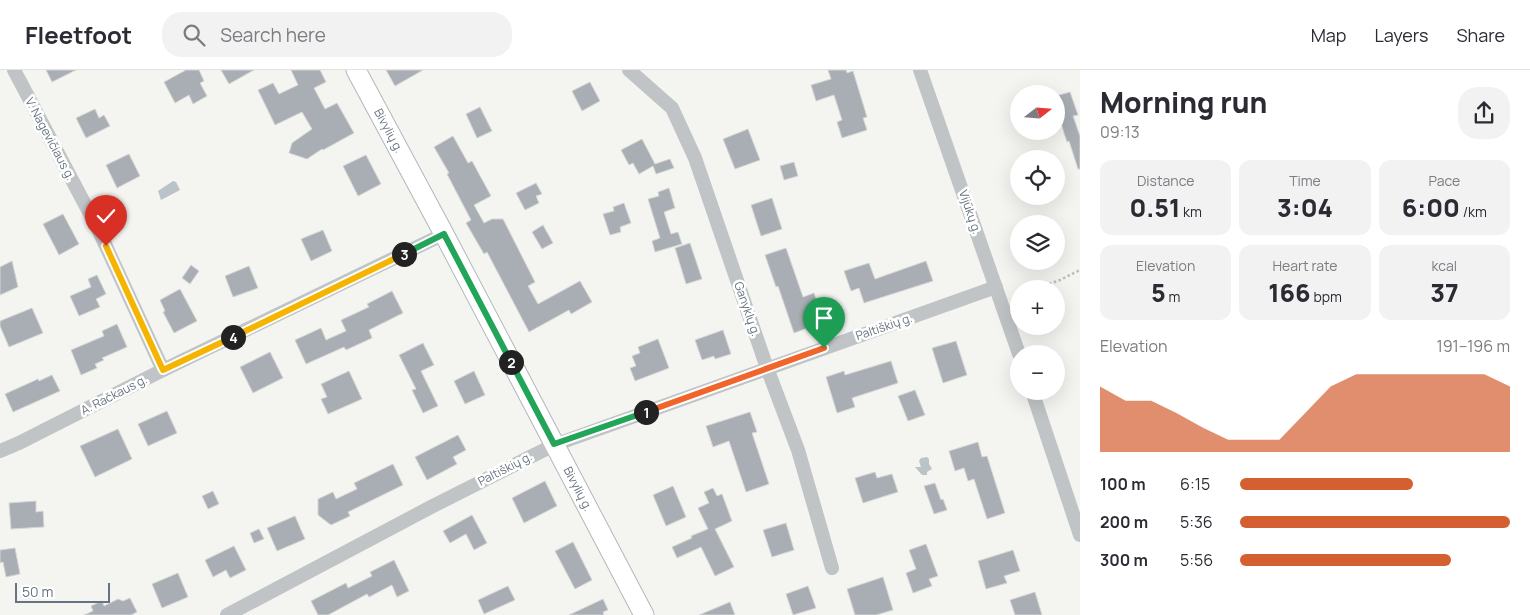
<!DOCTYPE html>
<html lang="en">
<head>
<meta charset="utf-8">
<style>
  body { margin:0; font-family:Manrope,sans-serif; background:#f2f2f3; color:#2b2b33; height:100vh; display:flex; flex-direction:column; font-size:19px; white-space:nowrap }
  * { box-sizing:border-box; margin:0 }
  p { font-size:16px; color:#7c7c81 }
  .icon { flex:none; width:28px; height:28px; fill:none; stroke:currentColor; stroke-width:2; stroke-linecap:round; stroke-linejoin:round }
  .map { position:relative; flex:1; overflow:hidden }
  .details { display:flex; flex-direction:column; background:#fff; width:450px }
  .details>* { flex:none }
  .needle { width:32px; rotate:73deg }
  .tools { position:absolute; left:1010px; top:15px; display:grid; gap:10px }
  .tools a { display:grid; place-items:center; width:55px; height:55px; border-radius:50%; background:#fff; box-shadow:0 5px 20px #0002; font-size:25px }
  .scale { position:absolute; left:15px; bottom:12px; width:95px; box-sizing:border-box; padding-left:5px; border:2px solid #667380; border-top:0; font-size:14px; line-height:18px; white-space:nowrap; color:#667380; -webkit-text-stroke:4px #fff; paint-order:stroke }
  .pin { position:absolute; display:grid; place-items:center; width:42px; height:42px; color:#fff; margin:-51px -21px; border-radius:50% 50% 50% 0; rotate:-45deg; box-shadow:0 0 5px #0007 }
  .pin .icon { rotate:45deg }
  .km { position:absolute; width:25px; height:25px; margin:-12px; border-radius:50%; background:#222; color:#fff; font-size:14px; line-height:25px; text-align:center }
  .round { display:grid; place-items:center; flex:none; width:52px; height:52px; border-radius:20px; background:#f2f2f3 }
  .headline { display:flex; align-items:center; justify-content:space-between; height:85px; padding:0 20px }
  h1 { font-size:28px; font-weight:800; line-height:38px }
  .stats { display:grid; grid-template-columns:repeat(3,1fr); gap:8px; height:85px; padding:5px 20px }
  .stats div { display:grid; align-content:center; border-radius:12px; background:#f2f2f3; text-align:center }
  .stats b { font-size:25px; font-weight:800 }
  .stats small { font-size:14px; font-weight:400 }
  .stats p { font-size:14px }
  .chart { height:140px; padding:10px 20px }
  .chart p { display:flex; justify-content:space-between }
  .chart svg { width:100%; height:90px; margin-top:5px; fill:#d45f31; opacity:.7 }
  ul { padding:0 20px; list-style:none; font-size:16px }
  li { display:grid; grid-template-columns:80px 60px 1fr; align-items:center; height:38px }
  li i { height:12px; border-radius:6px; background:#d45f31 }
  header { display:flex; align-items:center; gap:30px; box-sizing:border-box; height:70px; padding:0 25px; background:#fff; border-bottom:1px solid #e1e1e2 }
  header strong { font-size:24px }
  nav { display:flex; gap:28px; margin-inline-start:auto; font-size:18px }
  .search { width:350px; height:45px; background:#f2f2f3; display:flex; align-items:center; gap:12px; box-sizing:border-box; padding:0 18px; border-radius:20px; color:#7c7c81; font-size:19px }
  main { display:flex; flex:1; min-height:0 }
  .map>svg:first-child { display:block }
  .water { fill:#bac3c8 }
  .building { fill:#a8aeb4; stroke:#d6d6d4 }
  .lines { fill:none; stroke-linecap:round; stroke-linejoin:round }
  .secondary-casing { stroke:#b3b7bb; stroke-width:21 }
  .path { stroke:#babcbe; stroke-width:2.5; stroke-dasharray:2.5 2.5; stroke-linecap:butt }
  .street { stroke:#c0c4c7; stroke-width:14 }
  .secondary { stroke:#fff; stroke-width:19 }
  .split-1-casing { stroke:#fff; stroke-width:10 }
  .split-2-casing { stroke:#fff; stroke-width:10 }
  .split-3-casing { stroke:#fff; stroke-width:10 }
  .split-4-casing { stroke:#fff; stroke-width:10 }
  .split-5-casing { stroke:#fff; stroke-width:10 }
  .split-1 { stroke:#f0652b; stroke-width:6 }
  .split-2 { stroke:#22a559; stroke-width:6 }
  .split-3 { stroke:#22a559; stroke-width:6 }
  .split-4 { stroke:#f5b400; stroke-width:6 }
  .split-5 { stroke:#f5b400; stroke-width:6 }
  .labels { text-anchor:middle; stroke-width:5; stroke-linejoin:round; paint-order:stroke }
  .street-label { font-size:12px; fill:#667380; stroke:#fff }
</style>
</head>
<body>
<header>
<strong>Fleetfoot</strong>
<div class="search"><svg class="icon" aria-label="search" viewBox="0 0 24 24"><circle cx="10" cy="10" r="6"/><path d="M15 15l6 6"/></svg>Search here</div>
<nav><a>Map</a><a>Layers</a><a>Share</a></nav>
</header>
<main>
<div class="map">
<svg width="1080" height="545" viewBox="0 0 1080 545">
  <rect width="100%" height="100%" fill="#f4f4f1"/>
  <g class="water">
    <path d="M173,111L176,112L180,120L161,130L158,121Z"/>
    <path d="M927,387L929,389V394L932,399L927,402V405H922L915,397H921L919,391L921,388Z"/>
  </g>
  <g class="building">
    <path d="M46,0H76L52,12Z"/>
    <path d="M186,0H199L204,11L200,13L207,26L193,34L189,25L175,33L164,12Z"/>
    <path d="M221,0H254L229,14Z"/>
    <path d="M291,0H320L326,12L314,18L325,39L337,33L354,63L323,80L322,79L307,89L289,83L292,73L312,59L302,42L275,55L258,20L273,13L279,24L298,15Z"/>
    <path d="M386,0H423L395,16Z"/>
    <path d="M828,0H846L847,3L853,1L867,47L863,48L867,60L842,68L837,52L842,50L834,25L816,31L811,15L831,9Z"/>
    <path d="M590,12L600,31L582,41L572,21Z"/>
    <path d="M1070,22L1078,45L1073,46L1080,66V99H1078L1069,71L1067,72L1064,63L1056,35V26Z"/>
    <path d="M480,37L492,61L477,68L466,44Z"/>
    <path d="M95,39L99,48L104,45L110,56L86,68L76,48Z"/>
    <path d="M748,59L760,90L735,99L723,69Z"/>
    <path d="M453,66L468,93L472,91L491,126L474,135L484,153L492,149H503L535,212L528,216L538,234L580,211L592,232L571,244L569,240L529,262L487,182L484,184L466,153L471,150L447,104L449,103L434,77Z"/>
    <path d="M642,69L655,94L670,89L674,98L656,104L653,96L639,104L633,93L629,95L621,80Z"/>
    <path d="M129,84L140,106L117,118L106,95Z"/>
    <path d="M366,85L381,114L358,126L343,96Z"/>
    <path d="M794,92L798,106L784,110L780,96Z"/>
    <path d="M536,113L542,124L536,126L539,133L525,140L516,123Z"/>
    <path d="M669,118L675,138L664,142L671,164L678,162L682,174L655,182L652,171L660,168L648,129L659,126L658,122Z"/>
    <path d="M772,128L782,159L761,166L751,135Z"/>
    <path d="M624,133L631,153L620,157L621,162L610,165L603,144L614,141L613,137Z"/>
    <path d="M63,144L79,174L59,185L43,154Z"/>
    <path d="M543,155L553,173L542,179L532,162Z"/>
    <path d="M323,160L332,181L311,191L301,169Z"/>
    <path d="M690,173L702,209L686,214L675,178Z"/>
    <path d="M786,178L803,227L814,223L821,245L810,248L813,256L794,263L778,216L776,217L765,185Z"/>
    <path d="M12,191L18,217L0,225V197Z"/>
    <path d="M926,191L933,211L864,233L859,218L851,221L844,201L869,193L875,209Z"/>
    <path d="M191,195L199,201L190,214L182,208Z"/>
    <path d="M249,196L258,218L233,227L225,206Z"/>
    <path d="M97,205L106,224L96,229L100,237L79,246L70,226L91,217L88,209Z"/>
    <path d="M180,219L197,251L174,263L163,242L165,241L160,230Z"/>
    <path d="M392,221L403,243L369,260L372,268L346,280L344,277L306,294L295,270L321,258L326,270L346,261L341,250L369,237L367,234Z"/>
    <path d="M32,238L43,263L9,277L0,256V251Z"/>
    <path d="M117,254L127,277L102,288L104,290L95,294L97,298L81,305L71,280L104,266L102,261Z"/>
    <path d="M723,260L731,284L715,289L714,286L702,290L695,270Z"/>
    <path d="M658,269L669,298L635,311L630,298L636,296L632,286L640,283L638,277Z"/>
    <path d="M956,271L967,305L943,313L932,278Z"/>
    <path d="M423,273L434,295L421,301L438,336L423,343L412,320L416,319L399,285Z"/>
    <path d="M270,282L283,308L253,323L240,297Z"/>
    <path d="M891,291L898,313L852,328L855,337L837,343L826,307L844,301L845,305Z"/>
    <path d="M349,301L362,329L328,344L321,329L327,327L321,314Z"/>
    <path d="M474,301L485,325L465,334L454,311Z"/>
    <path d="M52,305L60,321L13,342L5,324L38,309L39,311Z"/>
    <path d="M915,320L925,345L908,351L898,326Z"/>
    <path d="M167,341L177,363L148,376L138,354Z"/>
    <path d="M750,342L757,362L752,363L769,414L746,422L729,371L713,377L706,356Z"/>
    <path d="M118,359L132,389L95,407L80,376Z"/>
    <path d="M458,365L466,380L453,387L457,394L427,410L415,387Z"/>
    <path d="M978,372L982,387L987,386L1005,443L987,449L974,409L968,411L964,398L955,401L949,381Z"/>
    <path d="M393,394L403,415L348,442L350,446L331,455L318,445V429L333,422L336,429L357,419L354,413Z"/>
    <path d="M875,402L877,408L892,404L898,422L863,433L855,408Z"/>
    <path d="M545,411L557,436L524,453L512,428Z"/>
    <path d="M935,413L941,430L943,429L947,440L934,444L924,416Z"/>
    <path d="M673,416L686,447L666,456L653,425Z"/>
    <path d="M713,418L717,426L722,424L732,451L715,459L734,497L715,506L701,477L677,488L672,477L692,468L691,466L708,459L698,438L709,433L704,422Z"/>
    <path d="M213,421L219,434L208,439L202,426Z"/>
    <path d="M36,431V442L43,441L44,457L11,459L9,433Z"/>
    <path d="M472,445L487,473L474,480L466,464L450,473L443,461Z"/>
    <path d="M295,446L305,469L277,481L267,458Z"/>
    <path d="M786,453L794,480L772,487L763,460Z"/>
    <path d="M259,459L264,469L254,473L250,463Z"/>
    <path d="M573,472L592,510L575,519L555,481Z"/>
    <path d="M926,474L938,506L929,509L932,516L913,523L906,503L916,499L909,480Z"/>
    <path d="M234,476L246,500L230,508L226,500L213,507L205,490Z"/>
    <path d="M15,478L20,504L6,507L3,492L0,493V480Z"/>
    <path d="M1013,480L1020,501L1004,506L1007,513L986,519L978,491Z"/>
    <path d="M394,490L409,521L397,527L392,515L369,527L367,524L328,545H318L311,531L346,513L348,518L372,506L370,502Z"/>
    <path d="M178,503L188,527L162,538L152,514Z"/>
    <path d="M883,507L893,540L876,545H855L847,519Z"/>
    <path d="M508,516L515,530L484,544L478,530Z"/>
    <path d="M808,516L816,538L793,545L786,524Z"/>
    <path d="M1035,522L1042,545H1015L1010,530Z"/>
    <path d="M130,528L137,542L131,545H84L93,541L91,536L102,531L104,536L118,529L123,531Z"/>
    <path d="M603,529L608,540L603,542L604,545H569Z"/>
    <path d="M730,532L735,545H699Z"/>
  </g>
  <g class="lines">
    <g class="secondary-casing">
      <g id="secondary">
        <path id="s1" d="M356,0L444,164L644,545"/>
      </g>
    </g>
    <path class="path" d="M1035,219L1060,210L1080,200"/>
    <g class="street">
      <path d="M14,0L98,159L163,300"/>
      <path d="M629,0L672,38L695,88L767,298L798,380L832,498"/>
      <path d="M920,0L1019,284"/>
      <path d="M1032,321L1080,465"/>
      <path d="M0,381L19,373L163,300L444,164"/>
      <path d="M227,545L431,437L554,375L996,217"/>
    </g>
    <use href="#secondary" class="secondary"/>
  </g>
  <g class="lines">
    <g class="split-1-casing">
      <path id="split-1" d="M646,342L824,278"/>
    </g>
    <g class="split-2-casing">
      <path id="split-2" d="M511,292L554,374L646,342"/>
    </g>
    <g class="split-3-casing">
      <path id="split-3" d="M404,184L444,164L511,292"/>
    </g>
    <g class="split-4-casing">
      <path id="split-4" d="M233,267L404,184"/>
    </g>
    <g class="split-5-casing">
      <path id="split-5" d="M106,176L163,300L233,267"/>
    </g>
    <use href="#split-1" class="split-1"/>
    <use href="#split-2" class="split-2"/>
    <use href="#split-3" class="split-3"/>
    <use href="#split-4" class="split-4"/>
    <use href="#split-5" class="split-5"/>
  </g>
  <g class="labels">
    <g class="street-label">
      <text dy="4" stroke="none"><textPath href="#s1" startOffset="69">Bivylių g.</textPath></text>
      <text transform="translate(50 69) rotate(62)" y="4">V. Nagevičiaus g.</text>
      <text transform="translate(970 142) rotate(71)" y="4">Vijūkų g.</text>
      <text transform="translate(747 239) rotate(71)" y="4">Ganyklų g.</text>
      <text transform="translate(884 257) rotate(-19)" y="4">Paltiškių g.</text>
      <text transform="translate(114 325) rotate(-27)" y="4">A. Račkaus g.</text>
      <text transform="translate(505 399) rotate(-27)" y="4">Paltiškių g.</text>
      <text dy="4" stroke="none"><textPath href="#s1" startOffset="474">Bivylių g.</textPath></text>
    </g>
  </g>
</svg>
<div class="tools">
<a><svg class="needle" viewBox="-14 -14 28 28"><path d="M0-13l5 13h-10z" fill="#e53935"/><path d="M0 13l5-13h-10z" fill="#7c7c81"/></svg></a>
<a><svg class="icon" aria-label="locate" viewBox="0 0 24 24"><circle cx="12" cy="12" r="6"/><path d="M12 2v4M12 18v4M2 12h4M18 12h4"/></svg></a>
<a><svg class="icon" aria-label="layers" viewBox="0 0 24 24"><path d="M12 4l9 5-9 5-9-5zM3 14l9 5 9-5"/></svg></a>
<a>+</a>
<a>−</a>
</div>
<div class="scale">50 m</div>
<div class="pin" style="left:824px;top:278px;background:#1e9e55"><svg class="icon" aria-label="arrive" viewBox="0 0 24 24"><path d="M6 21V4h12l-3 4 3 4H6"/></svg></div>
<div class="pin" style="left:106px;top:176px;background:#d93025"><svg class="icon" aria-label="check" viewBox="0 0 24 24"><path d="M5 12l5 5 9-10"/></svg></div>
<b class="km" style="left:646px;top:342px">1</b>
<b class="km" style="left:511px;top:292px">2</b>
<b class="km" style="left:404px;top:184px">3</b>
<b class="km" style="left:233px;top:267px">4</b>
</div>
<section class="details">
<div class="headline"><div><h1>Morning run</h1><p>09:13</p></div><a class="round"><svg class="icon" aria-label="share" viewBox="0 0 24 24"><path d="M12 15V3M7 8l5-5 5 5M5 13v7h14v-7"/></svg></a></div>
<div class="stats">
<div><p>Distance</p><b>0.51<small> km</small></b></div>
<div><p>Time</p><b>3:04</b></div>
<div><p>Pace</p><b>6:00<small> /km</small></b></div>
</div>
<div class="stats">
<div><p>Elevation</p><b>5<small> m</small></b></div>
<div><p>Heart rate</p><b>166<small> bpm</small></b></div>
<div><p>kcal</p><b>37</b></div>
</div>
<div class="chart"><p><span>Elevation</span>191–196 m</p>
<svg viewBox="0 0 160 44" preserveAspectRatio="none"><path d="M0 44V12L10 19L20 19L30 25L40 32L50 38L60 38L70 38L80 25L90 12L100 6L110 6L120 6L130 6L140 6L150 6L160 12V44z"/></svg>
</div>
<ul>
<li><b>100 m</b>6:15<i style="width:64%"></i></li>
<li><b>200 m</b>5:36<i style="width:100%"></i></li>
<li><b>300 m</b>5:56<i style="width:78%"></i></li>
</ul>
</section>
</main>
</body>
</html>
